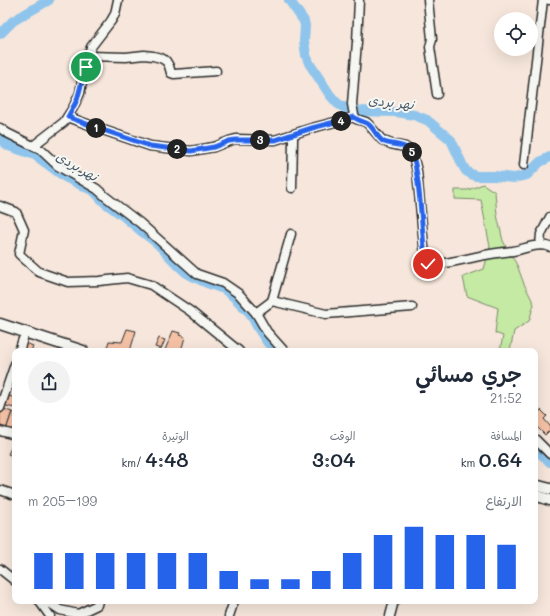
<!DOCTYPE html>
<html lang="ar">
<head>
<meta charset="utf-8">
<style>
  body { margin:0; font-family:Mali,"Playpen Sans Arabic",sans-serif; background:#f2f2f3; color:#1f2937; direction:rtl; height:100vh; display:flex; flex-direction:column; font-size:15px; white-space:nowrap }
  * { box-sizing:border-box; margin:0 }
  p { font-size:13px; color:#747a83 }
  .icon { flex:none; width:22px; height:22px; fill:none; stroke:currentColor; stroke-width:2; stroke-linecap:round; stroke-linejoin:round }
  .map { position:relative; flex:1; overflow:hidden; direction:ltr }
  .panel { position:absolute; left:12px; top:348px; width:526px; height:256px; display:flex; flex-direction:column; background:#fff; border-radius:8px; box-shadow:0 4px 16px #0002; direction:rtl }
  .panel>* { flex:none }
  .fabs { position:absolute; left:494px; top:12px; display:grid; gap:8px }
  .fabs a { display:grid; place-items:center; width:44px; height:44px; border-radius:50%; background:#fff; box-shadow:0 4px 16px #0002; font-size:20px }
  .pin { position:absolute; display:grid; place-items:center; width:34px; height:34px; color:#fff; margin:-17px; border:2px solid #fff; border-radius:50%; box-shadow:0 1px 4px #0007 }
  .km { position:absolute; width:20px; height:20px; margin:-10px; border-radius:50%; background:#222; color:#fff; font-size:11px; line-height:20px; text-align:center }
  .round { display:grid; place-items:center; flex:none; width:42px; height:42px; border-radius:21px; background:#f2f2f3 }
  .head { display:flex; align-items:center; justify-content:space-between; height:68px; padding:0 16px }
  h1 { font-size:22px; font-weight:600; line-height:30px }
  .figures { display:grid; grid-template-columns:repeat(3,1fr); gap:6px; height:68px; padding:4px 16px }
  .figures div { display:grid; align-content:center }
  .figures b { font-size:20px; font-weight:600 }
  .figures small { font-size:11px; font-weight:400 }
  .figures p { font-size:11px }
  .chart { height:112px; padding:8px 16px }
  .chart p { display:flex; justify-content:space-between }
  .chart svg { width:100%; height:72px; margin-top:4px; stroke:#2563eb; stroke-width:6 }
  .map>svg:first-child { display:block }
  .green { fill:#c4eaa4; stroke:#788a68 }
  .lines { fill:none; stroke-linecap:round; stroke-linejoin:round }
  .river { stroke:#8fc5ed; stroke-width:10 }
  .building { fill:#f5c2a6; stroke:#2b2b2b }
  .minor-casing { stroke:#2b2b2b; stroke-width:11 }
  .major-casing { stroke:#2b2b2b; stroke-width:13 }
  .minor { stroke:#f6f6f2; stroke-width:8 }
  .major { stroke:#f6f6f2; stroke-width:10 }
  .route-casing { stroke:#fff; stroke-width:8 }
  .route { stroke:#2563eb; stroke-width:5 }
  .labels { text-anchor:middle; stroke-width:4; stroke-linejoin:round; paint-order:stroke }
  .water-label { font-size:13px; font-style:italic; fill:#495965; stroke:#f6f6f2 }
</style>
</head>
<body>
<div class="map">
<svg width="550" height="616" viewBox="0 0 550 616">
  <rect width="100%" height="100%" fill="#f6e6db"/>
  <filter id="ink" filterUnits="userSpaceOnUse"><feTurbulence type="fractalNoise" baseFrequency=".025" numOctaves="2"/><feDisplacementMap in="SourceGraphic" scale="8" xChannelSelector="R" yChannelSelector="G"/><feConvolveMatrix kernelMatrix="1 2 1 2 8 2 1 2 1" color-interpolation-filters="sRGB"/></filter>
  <g filter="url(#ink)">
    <path class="green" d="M483,184L495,192L497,215L503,241L517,265L524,284L534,304L529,321L514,331L510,351H500L503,336L495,333L498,308L467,296L463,277L484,269L490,247L481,200L455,199V190H468Z"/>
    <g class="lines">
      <g class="river">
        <path d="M289,0L304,21L305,26L304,41L306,55L309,63L330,95L337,103L343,107L353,111L396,112L403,113L414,115L427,120L451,140L463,166L466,171L471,174L476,176H494L514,178L527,175L540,162L550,157"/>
        <path d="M0,34L13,21L49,0"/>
        <path d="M0,139L9,146L35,155L65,177L85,187L94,191L104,202L122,215L140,230L157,243L177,264L188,274L207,283L224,289L235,298L250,313L258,328L268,343L276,351"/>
        <path d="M535,448L550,462"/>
      </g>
    </g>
    <g class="building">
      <path d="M127,329L136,331L130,351H106L109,341L122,342Z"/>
      <path d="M173,331L180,333L179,335L185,337L181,351H168L165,350Z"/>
      <path d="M159,338L165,340L161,349L155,347Z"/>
      <path d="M26,343L33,346L31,351H24Z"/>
      <path d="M7,395L15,398L14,408L3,405Z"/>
      <path d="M1,408L12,412L6,430L0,428V412Z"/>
      <path d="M541,410L547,416L544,419L550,426V430L545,435L535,425V415Z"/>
      <path d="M12,412L15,413V433L6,430Z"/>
      <path d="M12,446L15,448V457L8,454Z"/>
    </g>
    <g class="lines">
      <g class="minor-casing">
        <g id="minor">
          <path d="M359,0L357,42L352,104L354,115L356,119L366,122L369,125L382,140L391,144L405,147L410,150L412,152L417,171L424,247L427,263C436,267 473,257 485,255C495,253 504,252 513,251C525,249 538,242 550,247"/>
          <path d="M428,0L432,39L430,47L437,94"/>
          <path d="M549,0H550"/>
          <path d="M88,56L126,57L144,55L153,56L161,58L166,61L169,66L171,73L174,74L216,71"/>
          <path d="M68,117L106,131L150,146L191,151L214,147L229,141L236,139L275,140L312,128L354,117"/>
          <path d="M0,128L7,133L41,150L58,166L97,189L106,197L140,223L197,274L223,283L239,294L256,313L267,332L284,351"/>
          <path d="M33,146L64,122L73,108L80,93L83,75L91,47L111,21L115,14L118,0"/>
          <path d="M524,165L543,0"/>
          <path d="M292,188L293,140V135"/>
          <path d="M0,206L16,212L24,230L19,254L39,272L68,282L99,281L127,278L151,285L190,311L239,351"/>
          <path d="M540,245L541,234L550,217"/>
          <path d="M272,301L291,234"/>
          <path d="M256,313L272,301L326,314L412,307"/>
          <path d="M19,351L23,339"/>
          <path d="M0,408L15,364"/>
          <path d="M0,431L15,435"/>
          <path d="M535,439L550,454"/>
          <path d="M0,490L15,495"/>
          <path d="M0,569L15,581"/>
          <path d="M40,602L50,616"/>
          <path d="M43,605L48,602L60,610L78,614L97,605L98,601"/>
          <path d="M229,616L234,601"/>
          <path d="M390,616L394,601"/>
        </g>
      </g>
      <g class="major-casing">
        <g id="major">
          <path d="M0,324L83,351"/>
          <path d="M535,485L550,489"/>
          <path d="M535,495L550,500"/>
        </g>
      </g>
      <use href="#minor" class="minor"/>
      <use href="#major" class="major"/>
    </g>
  </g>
  <g class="lines" filter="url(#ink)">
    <g class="route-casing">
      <path id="route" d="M86,67L77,100L68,117L106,131L150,146L191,151L214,147L229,141L236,140H275L312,128L354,117C358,121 363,121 368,124C374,128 377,138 384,142C392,145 404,144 410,150C419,158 423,243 425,260L427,263L428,264"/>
    </g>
    <use href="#route" class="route"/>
  </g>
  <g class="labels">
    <g class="water-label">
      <text transform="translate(391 102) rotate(6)" y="5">نهر بردى</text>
      <text transform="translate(77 166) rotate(30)" y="5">نهر بردى</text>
    </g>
  </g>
</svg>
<div class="fabs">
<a><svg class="icon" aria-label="locate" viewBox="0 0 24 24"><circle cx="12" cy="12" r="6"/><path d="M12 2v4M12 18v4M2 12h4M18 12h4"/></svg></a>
</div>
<div class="pin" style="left:86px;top:67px;background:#1e9e55"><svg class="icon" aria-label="arrive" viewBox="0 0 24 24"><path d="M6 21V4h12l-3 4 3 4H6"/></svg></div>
<div class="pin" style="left:428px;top:264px;background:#d93025"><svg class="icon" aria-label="check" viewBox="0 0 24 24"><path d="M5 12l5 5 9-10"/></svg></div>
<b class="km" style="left:96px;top:128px">1</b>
<b class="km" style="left:177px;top:149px">2</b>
<b class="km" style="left:260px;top:140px">3</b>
<b class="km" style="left:341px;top:121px">4</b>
<b class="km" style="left:412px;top:152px">5</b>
<section class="panel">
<div class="head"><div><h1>جري مسائي</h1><p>21:52</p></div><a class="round"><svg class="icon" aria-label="share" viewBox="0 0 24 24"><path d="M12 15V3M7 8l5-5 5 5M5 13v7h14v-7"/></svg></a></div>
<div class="figures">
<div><p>المسافة</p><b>0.64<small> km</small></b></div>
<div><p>الوقت</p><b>3:04</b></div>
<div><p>الوتيرة</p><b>4:48<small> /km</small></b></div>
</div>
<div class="chart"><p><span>الارتفاع</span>199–205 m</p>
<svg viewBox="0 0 160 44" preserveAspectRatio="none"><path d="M5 44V22M15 44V22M25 44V22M35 44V22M45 44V22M55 44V22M65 44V33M75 44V38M85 44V38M95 44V33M105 44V22M115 44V11M125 44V6M135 44V11M145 44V11M155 44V17"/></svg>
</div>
</section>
</div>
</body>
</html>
